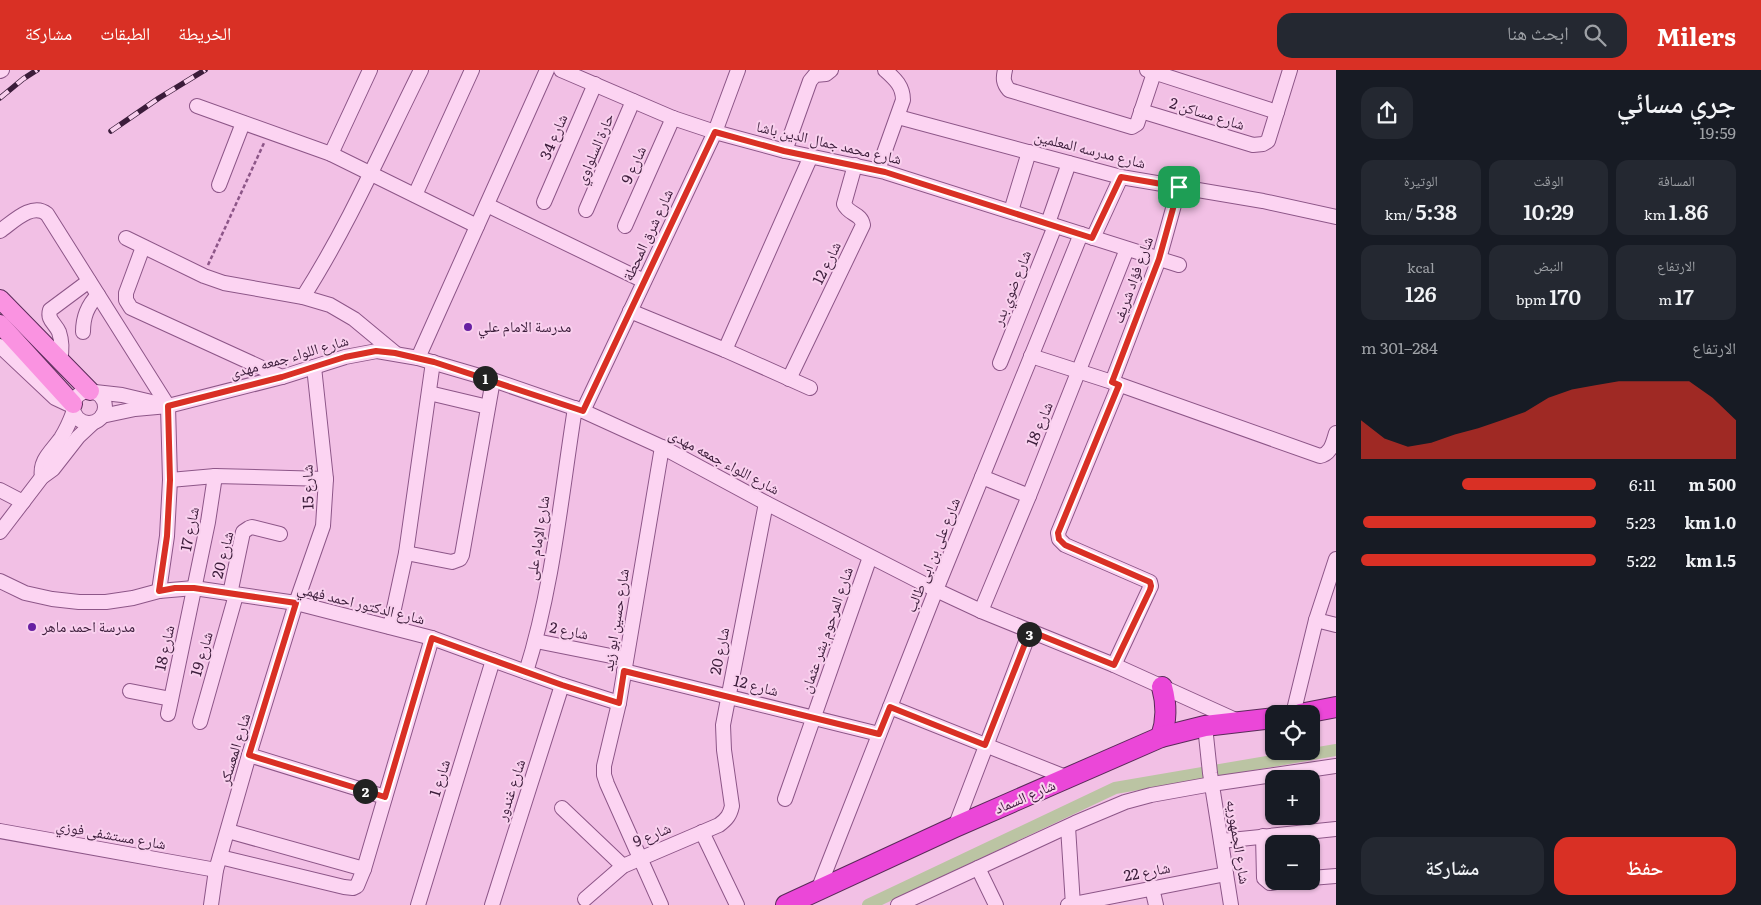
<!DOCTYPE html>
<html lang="ar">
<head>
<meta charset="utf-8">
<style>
  body { margin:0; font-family:Literata,"Noto Naskh Arabic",serif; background:#242831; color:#f1f3f6; direction:rtl; height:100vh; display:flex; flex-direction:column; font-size:19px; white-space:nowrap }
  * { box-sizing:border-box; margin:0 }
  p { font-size:16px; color:#9ea1a6 }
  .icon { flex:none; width:28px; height:28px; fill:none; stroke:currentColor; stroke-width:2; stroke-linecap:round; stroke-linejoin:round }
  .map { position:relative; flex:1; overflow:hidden; direction:ltr }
  .sheet { display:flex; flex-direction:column; background:#171b24; width:425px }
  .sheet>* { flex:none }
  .buttons { position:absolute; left:1265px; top:635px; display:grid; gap:10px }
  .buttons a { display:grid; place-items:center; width:55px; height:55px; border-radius:10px; background:#171b24; box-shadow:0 1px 4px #0004; font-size:25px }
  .pin { position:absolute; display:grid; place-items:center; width:42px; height:42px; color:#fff; margin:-21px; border-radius:10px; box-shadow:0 2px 8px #0006 }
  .km { position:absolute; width:25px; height:25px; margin:-12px; border-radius:50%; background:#222; color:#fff; font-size:14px; line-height:25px; text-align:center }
  .round { display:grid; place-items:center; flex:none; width:52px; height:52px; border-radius:15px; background:#242831 }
  .summary { display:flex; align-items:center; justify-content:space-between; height:85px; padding:0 25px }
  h1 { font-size:28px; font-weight:600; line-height:38px }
  .metrics { display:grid; grid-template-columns:repeat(3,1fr); gap:8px; height:85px; padding:5px 25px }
  .metrics div { display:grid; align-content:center; border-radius:12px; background:#242831; text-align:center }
  .metrics b { font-size:21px; font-weight:600 }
  .metrics small { font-size:14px; font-weight:400 }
  .metrics p { font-size:14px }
  .chart { height:140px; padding:10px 25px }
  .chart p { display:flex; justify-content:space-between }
  .chart svg { width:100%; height:90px; margin-top:5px; fill:#d93025; opacity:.7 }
  .primary-button { display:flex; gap:10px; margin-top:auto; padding:10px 25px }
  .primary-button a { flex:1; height:58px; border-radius:15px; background:#d93025; color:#fff; font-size:20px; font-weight:600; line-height:58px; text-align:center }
  .primary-button a+a { background:#242831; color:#f1f3f6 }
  ul { padding:0 25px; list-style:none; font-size:16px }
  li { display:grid; grid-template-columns:80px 60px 1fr; align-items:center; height:38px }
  li i { height:12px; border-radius:6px; background:#d93025 }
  header { display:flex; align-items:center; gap:30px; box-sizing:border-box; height:70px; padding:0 25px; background:#d93025; color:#fff }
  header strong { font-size:24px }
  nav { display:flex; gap:28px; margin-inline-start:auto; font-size:18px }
  .search { width:350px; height:45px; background:#242831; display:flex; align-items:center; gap:12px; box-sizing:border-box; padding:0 18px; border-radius:15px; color:#9ea1a6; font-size:19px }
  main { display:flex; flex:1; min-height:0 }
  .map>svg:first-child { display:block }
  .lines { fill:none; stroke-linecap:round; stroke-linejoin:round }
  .canal { stroke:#bbc4a3; stroke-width:12 }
  .minor-casing { stroke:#8d5688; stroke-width:16 }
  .major-casing { stroke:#5a2a59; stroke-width:20 }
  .highway-casing { stroke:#5a2a59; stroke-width:22 }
  .path { stroke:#8d5688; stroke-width:2.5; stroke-dasharray:4 2.5; stroke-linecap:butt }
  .minor { stroke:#fcd4f2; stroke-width:14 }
  .major { stroke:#fa93e1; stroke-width:18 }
  .highway { stroke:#eb47d8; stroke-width:20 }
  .rail-casing { stroke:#3b1c3a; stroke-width:5.5 }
  .rail { stroke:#f9d0ee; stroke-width:4; stroke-dasharray:11; stroke-linecap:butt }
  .route-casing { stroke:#fff; stroke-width:10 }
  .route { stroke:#d93025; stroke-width:6 }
  .poi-dot { fill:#671fa2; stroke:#f9d0ee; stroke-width:2 }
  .labels { text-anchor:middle; stroke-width:4; stroke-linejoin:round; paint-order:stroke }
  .street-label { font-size:15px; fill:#3b1c3a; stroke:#f9d0ee }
  .poi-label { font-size:15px; fill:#3b1c3a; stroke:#f9d0ee; text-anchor:start }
</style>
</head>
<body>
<header>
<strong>Milers</strong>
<div class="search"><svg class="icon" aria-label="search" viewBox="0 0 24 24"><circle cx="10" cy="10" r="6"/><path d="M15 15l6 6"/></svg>ابحث هنا</div>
<nav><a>الخريطة</a><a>الطبقات</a><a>مشاركة</a></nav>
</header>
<main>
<section class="sheet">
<div class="summary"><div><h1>جري مسائي</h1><p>19:59</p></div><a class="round"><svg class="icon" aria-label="share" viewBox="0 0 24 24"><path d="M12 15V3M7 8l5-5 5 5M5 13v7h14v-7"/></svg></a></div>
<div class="metrics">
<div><p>المسافة</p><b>1.86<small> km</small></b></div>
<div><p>الوقت</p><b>10:29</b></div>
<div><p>الوتيرة</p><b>5:38<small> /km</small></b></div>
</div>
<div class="metrics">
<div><p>الارتفاع</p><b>17<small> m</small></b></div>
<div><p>النبض</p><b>170<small> bpm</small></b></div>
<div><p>kcal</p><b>126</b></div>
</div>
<div class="chart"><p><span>الارتفاع</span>284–301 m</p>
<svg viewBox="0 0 160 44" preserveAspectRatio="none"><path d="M0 44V25L10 34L20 38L30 36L40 32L50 29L60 25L70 21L80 14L90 10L100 8L110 6L120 6L130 6L140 6L150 14L160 25V44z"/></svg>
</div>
<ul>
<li><b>500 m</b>6:11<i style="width:57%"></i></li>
<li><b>1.0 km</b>5:23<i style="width:99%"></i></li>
<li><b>1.5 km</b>5:22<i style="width:100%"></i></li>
</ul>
<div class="primary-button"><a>حفظ</a><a>مشاركة</a></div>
</section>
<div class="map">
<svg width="1336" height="835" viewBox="0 0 1336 835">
  <rect width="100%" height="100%" fill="#f2c0e5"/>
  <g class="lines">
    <path class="canal" d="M868,835L1115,718L1336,680"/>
    <g class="minor-casing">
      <g id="minor">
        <path d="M561,0L673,48L715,62L785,81L885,102L1179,195"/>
        <path d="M1005,0C1003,8 1003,13 1009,20L1132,57L1137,54L1155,0"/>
        <path d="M1147,0L1277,42"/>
        <path d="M0,1L2,0"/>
        <path d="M197,36L331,84L477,156"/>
        <path d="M1141,41L1253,75L1263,74L1268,71L1290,0"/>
        <path d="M898,47L1121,107L1263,131L1336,147"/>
        <path d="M785,81L810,11L815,5L826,4L831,0"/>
        <path d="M331,84L370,0"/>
        <path d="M878,100L903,30C903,16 895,9 885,0"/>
        <path d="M219,115L243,53"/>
        <path d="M415,125L472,0"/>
        <path d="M544,132L595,14"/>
        <path d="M487,135L644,211"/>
        <path d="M586,140L633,31"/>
        <path d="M1011,141L1029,82"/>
        <path d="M1048,153L1069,93"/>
        <path d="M625,156L673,48"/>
        <path d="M0,161C13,152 32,132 47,144L168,336L170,410L167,466L159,521"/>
        <path d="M126,168L204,206L224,213L303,227"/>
        <path d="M1093,168L1121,107"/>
        <path d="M143,177L126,223V230L131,238L282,307"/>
        <path d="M630,241L725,280L810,318"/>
        <path d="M83,262C83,247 87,236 98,225"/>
        <path d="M0,276L55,328L72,336"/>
        <path d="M725,280L811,86"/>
        <path d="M395,283L354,249L330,235L303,227C349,155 383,76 421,0"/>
        <path d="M1031,286L1112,312L1320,386C1331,384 1333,373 1336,363"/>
        <path d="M418,288L547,0"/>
        <path d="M60,290C62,281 62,271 59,262C55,253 47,250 50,240L89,211"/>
        <path d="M1000,293L1055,156"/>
        <path d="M789,309L863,155C861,143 849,145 844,134L855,95"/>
        <path d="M1112,312L1159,189L1179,117"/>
        <circle cx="89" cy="337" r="16"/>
        <path d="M95,322L122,325L160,334"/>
        <path d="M429,323L488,337"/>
        <path d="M583,341L715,62L738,0"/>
        <path d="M102,346L135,339L168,336L282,307L345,287L377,281L418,288L493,310L583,341L662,377L766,433L936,520L981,541L1114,595L1240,652"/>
        <path d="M42,407C39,390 52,381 61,368C66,360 70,351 73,343"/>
        <path d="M982,407L1029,426"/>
        <path d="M170,410L215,406L326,409"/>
        <path d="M0,420L23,432"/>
        <path d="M0,462L42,407L53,399L78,367L93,353"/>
        <path d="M406,483L452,492L460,489L462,485L493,310"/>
        <path d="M0,511L25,523L52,529L79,532H106L133,528L159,521L194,518L296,533L432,568L562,615L619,633"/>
        <path d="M230,524L243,462L249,458L252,457L280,464"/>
        <path d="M981,541L1029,426L1127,179"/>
        <path d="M1316,550L1336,555"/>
        <path d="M390,557L406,483L433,292"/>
        <path d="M536,571L626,589"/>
        <path d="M1114,595L1149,520L1151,516L1150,512L1065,475L1059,469L1058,463L1119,315"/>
        <path d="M624,601L879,664"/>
        <path d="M526,602C553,517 561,426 575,338"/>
        <path d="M130,621L171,629"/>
        <path d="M890,637L1068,708"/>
        <path d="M168,644L208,452L215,406"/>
        <path d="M1293,644L1316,550L1336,489"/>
        <path d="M200,652L236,525"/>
        <path d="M1205,656L1210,703L1231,835"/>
        <path d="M249,685L385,727"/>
        <path d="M785,729L870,487"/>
        <path d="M562,738L623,796"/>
        <path d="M955,757L1030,561"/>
        <path d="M1068,757L1073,835"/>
        <path d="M0,761L216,800"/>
        <path d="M228,761L364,799"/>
        <path d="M702,762L737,835"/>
        <path d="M1263,766L1264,808L1270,813L1282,811"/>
        <path d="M1221,771L1336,759"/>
        <path d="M220,787L344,817L353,818L357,816L364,799L432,568"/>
        <path d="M978,798L996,835"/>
        <path d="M1311,808L1336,806"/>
        <path d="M1152,818L1156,835"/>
        <path d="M818,820L936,520L1081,164"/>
        <path d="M585,829L623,796L719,755C727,749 730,745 732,736L724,680L723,655L766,433"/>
        <path d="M211,835L216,800L249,685L296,533L323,456L326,409L314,297"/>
        <path d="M418,835L493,590"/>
        <path d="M492,835L562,615"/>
        <path d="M661,835L607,714L604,705V696L619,633L662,377"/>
        <path d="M898,835L1075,753L1125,732L1151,725L1212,714L1336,696"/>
        <path d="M1068,835L1226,804"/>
      </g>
    </g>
    <g class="major-casing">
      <g id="major">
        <path d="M0,229L90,321"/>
        <path d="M0,254L73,334"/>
      </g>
    </g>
    <g class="highway-casing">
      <g id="highway">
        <path d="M1300,644L1336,637"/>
        <path d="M1161,667C1167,650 1167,635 1162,617"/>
        <path d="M786,835L955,757L1161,667L1205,656L1274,648"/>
      </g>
    </g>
    <path class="path" d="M208,195L264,73"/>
    <use href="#minor" class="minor"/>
    <use href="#major" class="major"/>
    <use href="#highway" class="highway"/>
    <g class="rail-casing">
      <g id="rail">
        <path d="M0,28L23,9L37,0"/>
        <path d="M111,61L159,28L205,0"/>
      </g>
    </g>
    <use href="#rail" class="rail"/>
  </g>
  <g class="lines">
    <g class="route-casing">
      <path id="route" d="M715,62L784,81L885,102L1092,168L1121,107L1179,117L1159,189L1112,312L1119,315L1058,463L1059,469L1065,475L1150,512L1151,516L1150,520L1114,595L1030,561L985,675L890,637L879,664L624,601L619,633L562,615L432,568L385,727L249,685L296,533L194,518H175L159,521L167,466L170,410L168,336L282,307L345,287L376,281L395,283L434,292L583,341Z"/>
    </g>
    <use href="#route" class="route"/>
  </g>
  <g class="poi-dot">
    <circle cx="468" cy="257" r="5"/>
    <circle cx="32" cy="557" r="5"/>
  </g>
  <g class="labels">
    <g class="street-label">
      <text transform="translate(1207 44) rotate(17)" y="5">شارع مساكن 2</text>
      <text transform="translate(554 67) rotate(-67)" y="5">شارع 34</text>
      <text transform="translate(829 73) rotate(13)" y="5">شارع محمد جمال الدين باشا</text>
      <text transform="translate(595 79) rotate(-67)" y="5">حارة السلواوي</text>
      <text transform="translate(1090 80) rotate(14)" y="5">شارع مدرسه المعلمين</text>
      <text transform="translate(634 95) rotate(-66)" y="5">شارع 9</text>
      <text transform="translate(648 165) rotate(-65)" y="5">شارع شرق المحطة</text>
      <text transform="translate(827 193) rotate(-64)" y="5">شارع 12</text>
      <text transform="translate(1133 210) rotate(-70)" y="5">شارع فؤاد شريف</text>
      <text transform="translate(1012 218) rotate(-68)" y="5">شارع ضوي بدر</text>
      <text transform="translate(289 287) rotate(-16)" y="5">شارع اللواء جمعه مهدى</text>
      <text transform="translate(1040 354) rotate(-68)" y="5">شارع 18</text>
      <text transform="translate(724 392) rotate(28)" y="5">شارع اللواء جمعه مهدى</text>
      <text transform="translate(308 417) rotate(-91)" y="5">شارع 15</text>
      <text transform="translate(190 459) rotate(-79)" y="5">شارع 17</text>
      <text transform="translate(538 468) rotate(-81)" y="5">شارع الإمام على</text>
      <text transform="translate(223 485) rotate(-76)" y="5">شارع 20</text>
      <text transform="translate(933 485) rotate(-68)" y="5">شارع على بن ابى طالب</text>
      <text transform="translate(361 534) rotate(14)" y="5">شارع الدكتور احمد فهمي</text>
      <text transform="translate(616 550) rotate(-81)" y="5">شارع حسين ابو زيد</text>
      <text transform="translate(827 560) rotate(-71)" y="5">شارع المرحوم بشر عثمان</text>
      <text transform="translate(569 561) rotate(11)" y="5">شارع 2</text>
      <text transform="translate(165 578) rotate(-78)" y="5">شارع 18</text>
      <text transform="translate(720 581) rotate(-79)" y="5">شارع 20</text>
      <text transform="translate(202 584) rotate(-74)" y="5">شارع 19</text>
      <text transform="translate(756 616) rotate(14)" y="5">شارع 12</text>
      <text transform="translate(235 679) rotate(-73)" y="5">شارع المعسكر</text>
      <text transform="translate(440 708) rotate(-73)" y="5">شارع 1</text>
      <text transform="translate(511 720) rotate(-72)" y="5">شارع غندور</text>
      <text transform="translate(1025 727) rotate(-23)" y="5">شارع السماد</text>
      <text transform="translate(111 765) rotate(10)" y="5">شارع مستشفى فوزي</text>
      <text transform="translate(652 765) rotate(-23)" y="5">شارع 9</text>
      <text transform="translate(1238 772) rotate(81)" y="5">شارع الجمهوريه</text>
      <text transform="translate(1147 802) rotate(-11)" y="5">شارع 22</text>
    </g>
    <g class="poi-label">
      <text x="478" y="262">مدرسة الامام علي</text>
      <text x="42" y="562">مدرسة احمد ماهر</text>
    </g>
  </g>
</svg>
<div class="buttons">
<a><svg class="icon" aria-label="locate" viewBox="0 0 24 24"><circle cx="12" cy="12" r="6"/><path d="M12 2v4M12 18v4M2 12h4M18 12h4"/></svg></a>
<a>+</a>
<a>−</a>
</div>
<div class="pin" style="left:1179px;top:117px;background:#1e9e55"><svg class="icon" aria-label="arrive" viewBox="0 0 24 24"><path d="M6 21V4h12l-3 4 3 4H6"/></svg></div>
<b class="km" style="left:485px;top:308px">1</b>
<b class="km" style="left:365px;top:721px">2</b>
<b class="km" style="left:1029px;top:564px">3</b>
</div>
</main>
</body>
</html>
